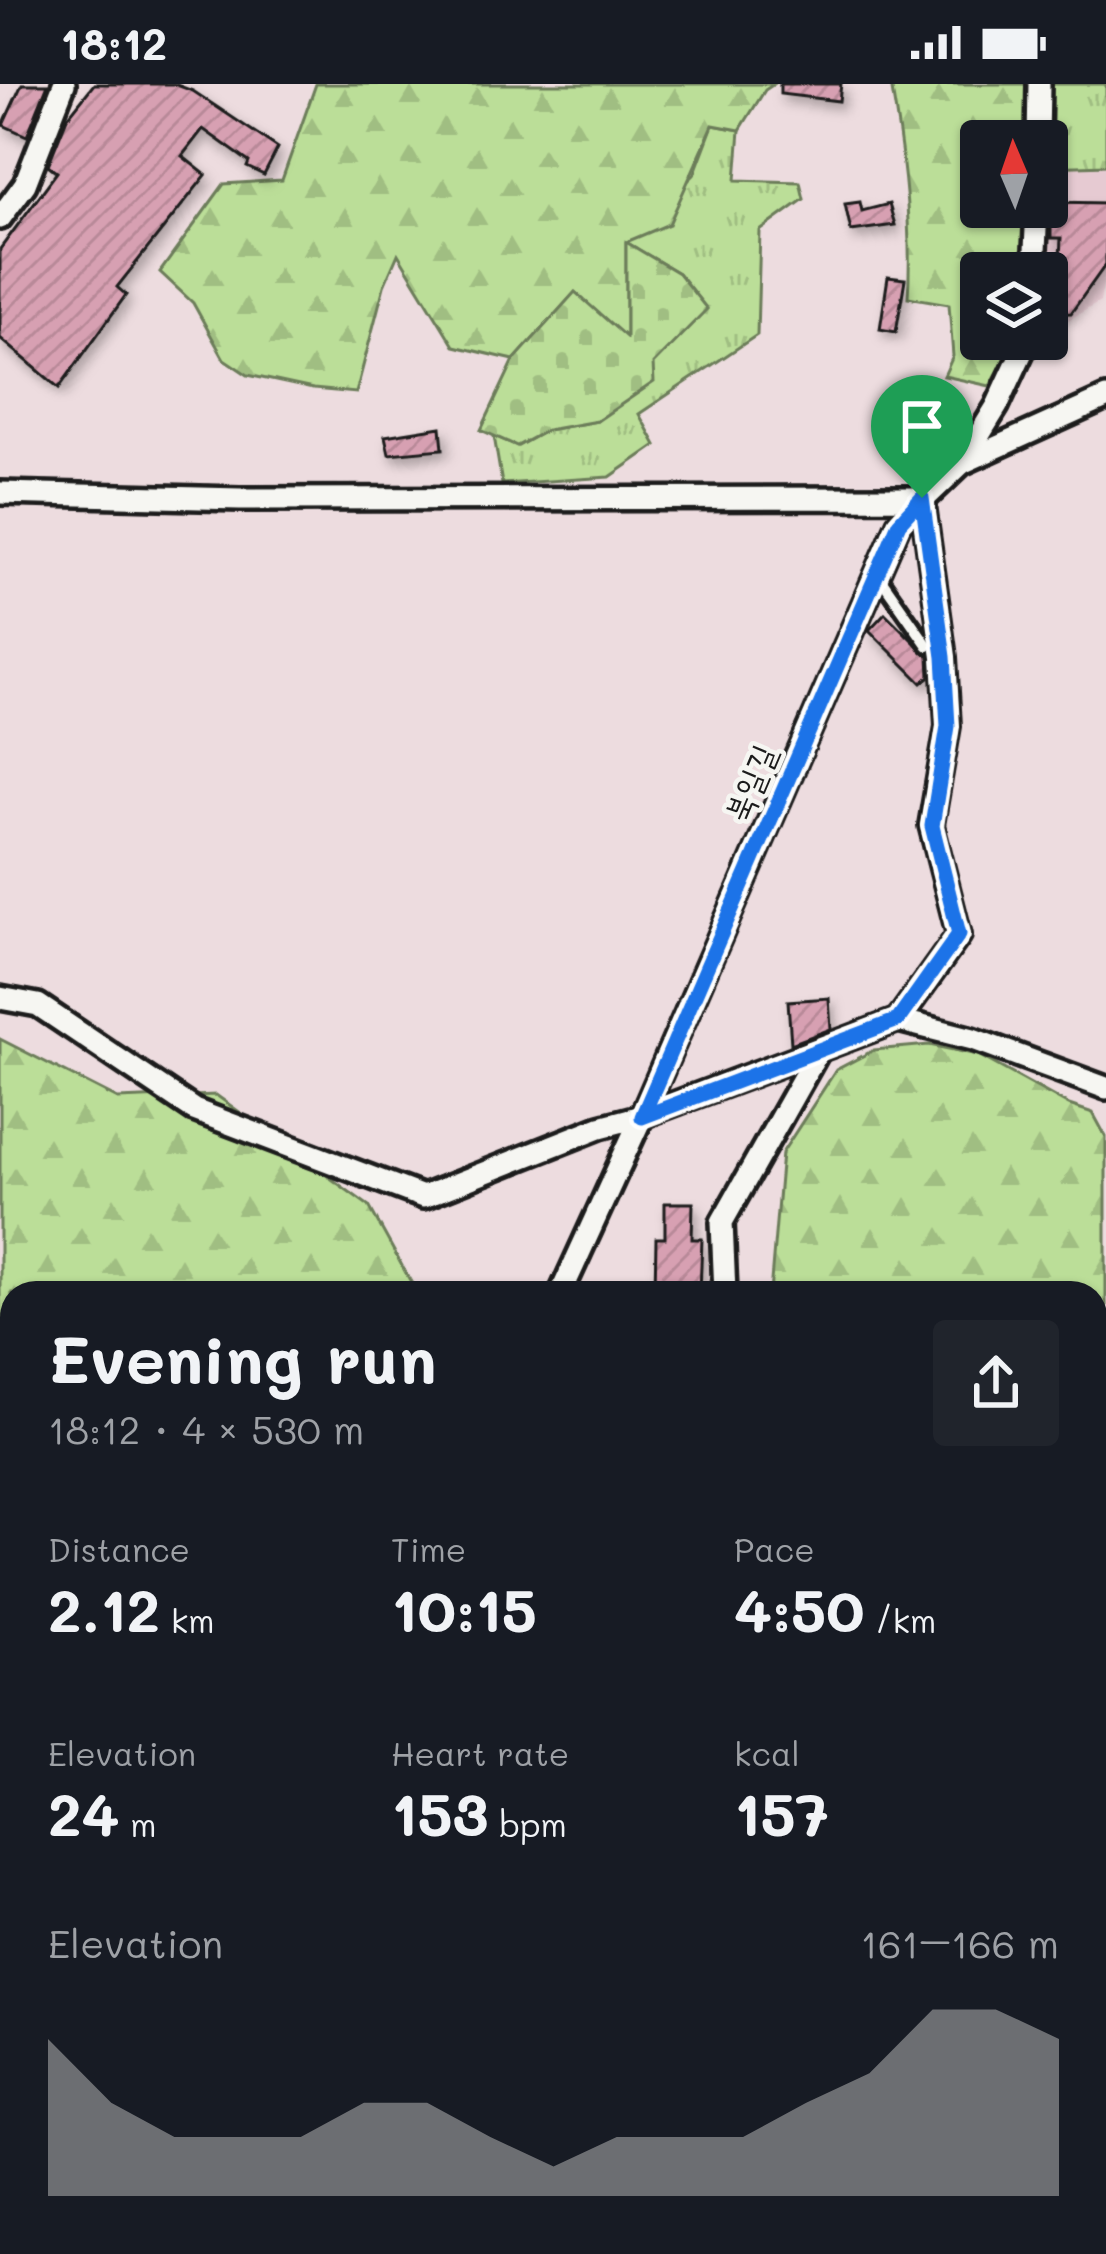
<!DOCTYPE html>
<html lang="en">
<head>
<meta charset="utf-8">
<style>
  body { margin:0; font-family:Mali,"Poor Story",sans-serif; background:#20242c; color:#f1f3f6; height:100vh; display:flex; flex-direction:column; font-size:45px; white-space:nowrap }
  * { box-sizing:border-box; margin:0 }
  p { font-size:39px; color:#9ea1a6 }
  .icon { flex:none; width:66px; height:66px; fill:none; stroke:currentColor; stroke-width:2; stroke-linecap:round; stroke-linejoin:round }
  .map { position:relative; flex:1; overflow:hidden }
  .sheet { position:absolute; left:0px; top:1197px; width:1107px; height:975px; display:flex; flex-direction:column; background:#171b24; border-radius:36px 36px 0 0; box-shadow:0 3px 9px #0004 }
  .sheet>* { flex:none }
  .needle { width:78px; rotate:358deg }
  .tools { position:absolute; left:960px; top:36px; display:grid; gap:24px }
  .tools a { display:grid; place-items:center; width:108px; height:108px; border-radius:12px; background:#171b24; box-shadow:0 3px 9px #0004; font-size:60px }
  .pin { position:absolute; display:grid; place-items:center; width:102px; height:102px; color:#fff; margin:-123px -51px; border-radius:50% 50% 50% 0; rotate:-45deg; box-shadow:0 0 12px #0007 }
  .pin .icon { rotate:45deg }
  .round { display:grid; place-items:center; flex:none; width:126px; height:126px; border-radius:12px; background:#20242c }
  .headline { display:flex; align-items:center; justify-content:space-between; height:204px; padding:0 48px }
  h1 { font-size:66px; font-weight:700; line-height:90px }
  .stats { display:grid; grid-template-columns:repeat(3,1fr); gap:18px; height:204px; padding:12px 48px }
  .stats div { display:grid; align-content:center }
  .stats b { font-size:60px; font-weight:700 }
  .stats small { font-size:33px; font-weight:400 }
  .stats p { font-size:33px }
  .chart { height:336px; padding:24px 48px }
  .chart p { display:flex; justify-content:space-between }
  .chart svg { width:100%; height:216px; margin-top:12px; fill:#919294; opacity:.7 }
  .status { display:flex; justify-content:space-between; align-items:center; height:84px; padding:0 60px; background:#171b24; direction:ltr }
  .status svg { height:33px; fill:currentColor }
  .map>svg:first-child { display:block }
  .built { fill:#e6cad2 }
  .grass { fill:url(#grass-tufts); stroke:#6c7d5a; stroke-width:3 }
  .forest { fill:url(#forest-firs); stroke:#6c7d5a; stroke-width:3 }
  .cemetery { fill:url(#cemetery-stones); stroke:#6c7d5a; stroke-width:3 }
  .lines { fill:none; stroke-linecap:round; stroke-linejoin:round }
  .stream { stroke:#5f8f96; stroke-width:6 }
  .building { fill:url(#building-hatch); stroke:#1c1c1c; stroke-width:3; filter:url(#shadow) }
  .service-casing { stroke:#1c1c1c; stroke-width:20 }
  .minor-casing { stroke:#1c1c1c; stroke-width:30 }
  .tertiary-casing { stroke:#1c1c1c; stroke-width:36 }
  .path { stroke:#1c1c1c; stroke-width:3; stroke-dasharray:3 9; stroke-linecap:butt }
  .service { stroke:#f6f6f2; stroke-width:10 }
  .minor { stroke:#f6f6f2; stroke-width:21 }
  .tertiary { stroke:#f6f6f2; stroke-width:27 }
  .route-casing { stroke:#fff; stroke-width:24 }
  .route { stroke:#1a73e8; stroke-width:15 }
  .labels { text-anchor:middle; stroke-width:9; stroke-linejoin:round; paint-order:stroke }
  .street-label { font-size:33px; fill:#1c1c1c; stroke:#f6f6f2 }
</style>
</head>
<body>
<div class="status"><b>18:12</b><svg viewBox="0 0 49 12"><path d="M0 12V9h3v3zM5 12V6h3v6zM10 12V3h3v9zM15 12V0h3v12zM26 1h20v11H26zM47 4h2v5h-2z"/></svg></div>
<div class="map">
<svg width="1106" height="2170" viewBox="0 0 1106 2170">
  <defs>
    <pattern id="grass-tufts" width="24" height="20" patternUnits="userSpaceOnUse" patternTransform="scale(3)"><rect width="24" height="20" fill="#bbde98"/><path d="M3 7l-1-3M5 7V3M7 7l1-3M15 17l-1-3M17 17v-4M19 17l1-3" fill="none" stroke="#a0be82"/></pattern>
    <pattern id="forest-firs" width="22" height="20" patternUnits="userSpaceOnUse" patternTransform="scale(3)"><rect width="22" height="20" fill="#bbde98"/><path d="M5 1l3.5 6h-7zM16 11l3.5 6h-7z" fill="#a0be82"/></pattern>
    <pattern id="cemetery-stones" width="16" height="16" patternUnits="userSpaceOnUse" patternTransform="scale(3)"><rect width="16" height="16" fill="#bbde98"/><path d="M2 7V4a2 2 0 0 1 4 0v3zM10 15v-3a2 2 0 0 1 4 0v3z" fill="#a0be82"/></pattern>
    <pattern id="building-hatch" width="6" height="6" patternUnits="userSpaceOnUse" patternTransform="scale(3)"><rect width="6" height="6" fill="#d7a0b2"/><path d="M-1 1l2-2M0 6l6-6M5 7l2-2" fill="none" stroke="#b88998"/></pattern>
    <filter id="shadow"><feDropShadow dx="4.5" dy="7" stdDeviation="6" flood-color="#0004"/></filter>
  </defs>
  <rect width="100%" height="100%" fill="#eddcdf"/>
  <filter id="ink" filterUnits="userSpaceOnUse"><feTurbulence type="fractalNoise" baseFrequency=".00833" numOctaves="2"/><feDisplacementMap in="SourceGraphic" scale="24" xChannelSelector="R" yChannelSelector="G"/><feConvolveMatrix kernelMatrix="1 2 1 2 8 2 1 2 1" color-interpolation-filters="sRGB"/></filter>
  <g filter="url(#ink)">
    <g class="built">
      <path d="M1106,81V183L1100,218L1047,248L1048,83Z"/>
      <path d="M430,2160H628L641,2170H438Z"/>
    </g>
    <g class="grass">
      <path d="M1051,0H1106V81L1048,83Z"/>
      <path d="M713,41L740,46L736,96L800,98L804,115L760,147L757,251L639,330L656,361L610,393L502,400L494,352L518,362L547,346L597,337L706,225L678,189L626,158L694,91Z"/>
      <path d="M12,1230V1417L0,1424V1231Z"/>
      <path d="M1095,1318L1106,1321V1679L1095,1671Z"/>
    </g>
    <g class="forest">
      <path d="M316,0H774L765,6L740,46L713,41L669,140L626,158V254L575,208L514,276L454,262L398,170L384,202L356,309L313,305L248,291L224,275L193,219L160,188L224,100L282,96Z"/>
      <path d="M891,0H1027V57H981V123H1026L1023,189H981V255H1009L1011,264L990,302L944,292L953,272L949,220L908,213C913,145 903,68 891,0Z"/>
      <path d="M0,955L118,1015L216,1011L369,1122L417,1209H12V1230L0,1231Z"/>
      <path d="M929,961L978,971L1069,1021L1093,1029L1106,1053V1321L1095,1316V1209H770L782,1069L836,986L874,966Z"/>
      <path d="M1106,1791V1974L1095,1972V1800Z"/>
    </g>
    <path class="cemetery" d="M626,158L678,189L707,225L653,280L654,298L597,337L547,346L517,362L481,346L514,276L575,208L626,253Z"/>
    <g class="lines">
      <g class="stream">
        <path d="M0,1737L12,1751"/>
        <path d="M365,2160L374,2170"/>
      </g>
    </g>
    <g class="building">
      <path d="M22,0H48L27,52L3,41Z"/>
      <path d="M94,0H174L193,7L278,64L264,91L247,83L249,78L203,45L182,72L206,91L117,203L126,211L59,304L0,254V165L57,88L48,81L67,34Z"/>
      <path d="M780,0H841L839,17L780,10Z"/>
      <path d="M860,118L862,127L889,120L895,141L851,147L845,120Z"/>
      <path d="M1051,118L1106,119V180L1071,229L1047,230V196L1059,194L1061,154H1051Z"/>
      <path d="M888,193L905,195L896,248L880,245Z"/>
      <path d="M441,343L443,365L389,370L385,352Z"/>
      <path d="M885,529L929,573L930,592L922,599L869,546Z"/>
      <path d="M829,914L831,945L791,960L788,917Z"/>
      <path d="M665,1119H693L692,1155H702L700,1209H655L656,1154H665Z"/>
    </g>
    <g class="lines">
      <g class="service-casing">
        <path id="service" d="M879,492L928,562"/>
      </g>
      <g class="minor-casing">
        <g id="minor">
          <path d="M1038,57L1039,0"/>
          <path d="M0,134L25,100L64,0"/>
          <path d="M1034,189L1037,123"/>
          <path d="M962,379L997,322L1028,255"/>
          <path d="M0,409L240,415L922,414L944,573L948,642L931,741L959,851L898,936"/>
          <path d="M0,914L38,921L194,1026L423,1113L600,1043L642,1032L898,936L973,955L1106,1004"/>
          <path d="M561,1209L642,1032L899,439L962,379L1106,314"/>
          <path d="M725,1209L722,1138L819,966"/>
          <path d="M0,1540L12,1543"/>
          <path d="M39,2170L44,2160"/>
          <path d="M439,2170L448,2160"/>
        </g>
      </g>
      <g class="tertiary-casing">
        <g id="tertiary">
          <path d="M0,1670L12,1683"/>
          <path d="M416,2160L424,2170"/>
        </g>
      </g>
      <path class="path" d="M0,1765L12,1780"/>
      <use href="#service" class="service"/>
      <use href="#minor" class="minor"/>
      <use href="#tertiary" class="tertiary"/>
    </g>
  </g>
  <g class="lines" filter="url(#ink)">
    <g class="route-casing">
      <path id="route" d="M922,414L944,573L948,642L932,742L959,850L898,936L642,1033L899,439Z"/>
    </g>
    <use href="#route" class="route"/>
  </g>
  <g class="labels">
    <g class="street-label">
      <text transform="translate(750 699) rotate(-67)" y="12">북일길</text>
    </g>
  </g>
</svg>
<div class="tools">
<a><svg class="needle" viewBox="-14 -14 28 28"><path d="M0-13l5 13h-10z" fill="#e53935"/><path d="M0 13l5-13h-10z" fill="#9ea1a6"/></svg></a>
<a><svg class="icon" aria-label="layers" viewBox="0 0 24 24"><path d="M12 4l9 5-9 5-9-5zM3 14l9 5 9-5"/></svg></a>
</div>
<div class="pin" style="left:922px;top:414px;background:#1e9e55"><svg class="icon" aria-label="arrive" viewBox="0 0 24 24"><path d="M6 21V4h12l-3 4 3 4H6"/></svg></div>
<section class="sheet">
<div class="headline"><div><h1>Evening run</h1><p>18:12 · 4 × 530 m</p></div><a class="round"><svg class="icon" aria-label="share" viewBox="0 0 24 24"><path d="M12 15V3M7 8l5-5 5 5M5 13v7h14v-7"/></svg></a></div>
<div class="stats">
<div><p>Distance</p><b>2.12<small> km</small></b></div>
<div><p>Time</p><b>10:15</b></div>
<div><p>Pace</p><b>4:50<small> /km</small></b></div>
</div>
<div class="stats">
<div><p>Elevation</p><b>24<small> m</small></b></div>
<div><p>Heart rate</p><b>153<small> bpm</small></b></div>
<div><p>kcal</p><b>157</b></div>
</div>
<div class="chart"><p><span>Elevation</span>161–166 m</p>
<svg viewBox="0 0 160 44" preserveAspectRatio="none"><path d="M0 44V12L10 25L20 32L30 32L40 32L50 25L60 25L70 32L80 38L90 32L100 32L110 32L120 25L130 19L140 6L150 6L160 12V44z"/></svg>
</div>
</section>
</div>
</body>
</html>
